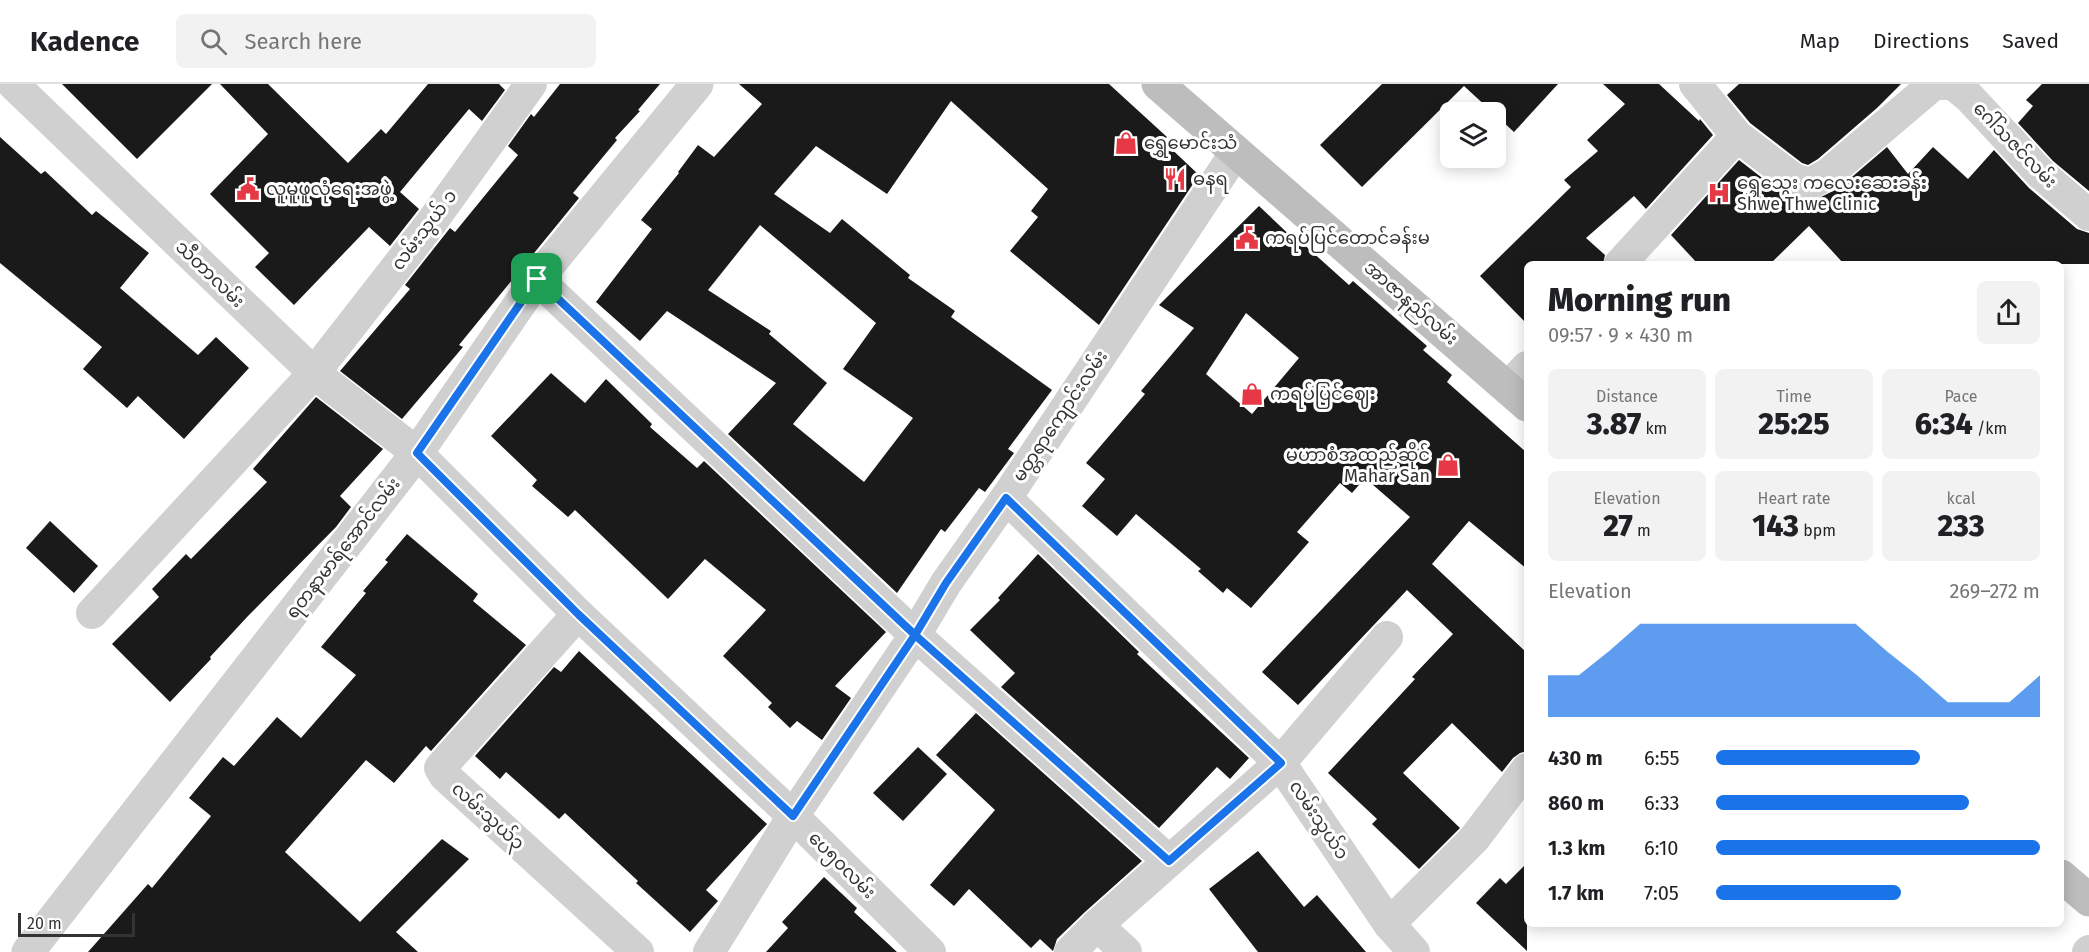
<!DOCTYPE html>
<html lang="en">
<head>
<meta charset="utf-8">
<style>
  body { margin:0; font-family:"Fira Sans","Noto Sans Myanmar",sans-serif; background:#f2f2f2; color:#202124; height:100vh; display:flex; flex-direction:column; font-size:22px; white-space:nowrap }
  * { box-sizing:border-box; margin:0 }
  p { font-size:20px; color:#757577 }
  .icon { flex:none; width:33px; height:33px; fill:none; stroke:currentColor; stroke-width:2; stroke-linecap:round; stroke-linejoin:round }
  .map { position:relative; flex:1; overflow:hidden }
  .drawer { position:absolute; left:1524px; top:177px; width:540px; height:666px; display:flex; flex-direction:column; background:#fff; border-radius:9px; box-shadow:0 3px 15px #0003 }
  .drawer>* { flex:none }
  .buttons { position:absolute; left:1440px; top:18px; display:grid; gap:12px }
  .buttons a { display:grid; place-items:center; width:66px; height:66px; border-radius:9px; background:#fff; box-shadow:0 3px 15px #0003; font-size:30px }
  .scale { position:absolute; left:18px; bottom:15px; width:117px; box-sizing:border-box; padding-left:6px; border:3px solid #333; border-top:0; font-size:16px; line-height:21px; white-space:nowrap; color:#333; -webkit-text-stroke:4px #fff; paint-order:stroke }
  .pin { position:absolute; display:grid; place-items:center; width:51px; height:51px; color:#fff; margin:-26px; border-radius:12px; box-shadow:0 3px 9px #0006 }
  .round { display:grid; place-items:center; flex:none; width:63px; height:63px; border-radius:9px; background:#f2f2f2 }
  .summary { display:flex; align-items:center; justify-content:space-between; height:102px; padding:0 24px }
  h1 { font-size:33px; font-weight:800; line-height:45px }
  .figures { display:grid; grid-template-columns:repeat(3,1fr); gap:9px; height:102px; padding:6px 24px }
  .figures div { display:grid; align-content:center; border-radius:9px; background:#f2f2f2; text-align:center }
  .figures b { font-size:30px; font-weight:800 }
  .figures small { font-size:16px; font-weight:400 }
  .figures p { font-size:16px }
  .chart { height:168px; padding:12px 24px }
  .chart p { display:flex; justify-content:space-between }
  .chart svg { width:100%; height:108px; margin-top:6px; fill:#1a73e8; opacity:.7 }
  ul { padding:0 24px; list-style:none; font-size:20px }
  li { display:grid; grid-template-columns:96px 72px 1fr; align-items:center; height:45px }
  li i { height:15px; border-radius:8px; background:#1a73e8 }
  header { display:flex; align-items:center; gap:36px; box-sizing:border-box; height:84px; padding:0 30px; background:#fff; border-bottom:2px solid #e0e0e0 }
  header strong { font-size:28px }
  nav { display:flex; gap:33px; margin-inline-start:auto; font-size:21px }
  .search { width:420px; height:54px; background:#f2f2f2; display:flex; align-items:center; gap:15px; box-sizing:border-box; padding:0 21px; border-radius:9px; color:#757577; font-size:22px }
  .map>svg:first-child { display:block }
  .building { fill:#1a1a1a; fill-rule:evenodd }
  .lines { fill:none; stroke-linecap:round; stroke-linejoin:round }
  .minor { stroke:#d0d0d0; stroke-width:32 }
  .tertiary { stroke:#d0d0d0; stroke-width:33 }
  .secondary { stroke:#bdbdbd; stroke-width:33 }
  .route-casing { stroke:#fff; stroke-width:12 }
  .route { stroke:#1a73e8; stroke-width:8 }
  .labels { text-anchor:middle; stroke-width:6; stroke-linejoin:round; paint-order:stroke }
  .poi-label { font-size:18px; fill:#333; stroke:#fff; text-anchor:start }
  .street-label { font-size:18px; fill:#333; stroke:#fff }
</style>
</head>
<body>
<header>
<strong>Kadence</strong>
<div class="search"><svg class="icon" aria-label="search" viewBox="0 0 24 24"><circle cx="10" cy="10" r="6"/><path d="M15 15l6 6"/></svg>Search here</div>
<nav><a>Map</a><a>Directions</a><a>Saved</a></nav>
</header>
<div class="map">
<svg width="2089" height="868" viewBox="0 0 2089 868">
  <rect width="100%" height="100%" fill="#fff"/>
  <g class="building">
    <path d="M62,0H212L137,75Z"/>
    <path d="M220,0H268L348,79L381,45L386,50L428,0H499L505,6L482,37L469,25L400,108L419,125L390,162L369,143L294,221L255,183L269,169L210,110L268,50Z"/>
    <path d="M560,0H660L638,26L640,27L615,54L617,56L573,109L579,114L459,261L463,263L402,335L340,287L410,205L405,201L450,144L455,148L518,71L508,62L531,30L534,33Z"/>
    <path d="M739,0H1109L1167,53L1163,57L1199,91L1099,241L1010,167L1038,133L1031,127L1048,105L951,17L887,110L816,62L774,110L830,149L842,135L910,191L908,194L955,227L951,233L1052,306L1008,365L1014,369L985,408L979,404L945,448L941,445L897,509L728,350L776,299L667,227L640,257L596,218L652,145L641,136L679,89L678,88L698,61L714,73L762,20ZM760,141L876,239L843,285L913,334L864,398L793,340L827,299L769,250L771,247L708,206Z"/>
    <path d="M1382,0H1558L1514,48L1464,2L1362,103L1320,61Z"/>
    <path d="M1603,0H1659L1699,37L1700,35L1713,51L1646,125L1634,112L1586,154L1605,171L1603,180H1527V240L1480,192L1571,103L1564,96L1598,67L1587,56L1625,20Z"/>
    <path d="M1739,0H1901L1877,24L1818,75L1808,81L1802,79L1750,39L1727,11Z"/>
    <path d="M2042,0H2089V107L2053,77L2018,39L2033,22L2026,16Z"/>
    <path d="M0,53L41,90L45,87L92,131L96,127L149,169L120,204L198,271L216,253L249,284L184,355L138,312L127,324L83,285L102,263L0,179Z"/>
    <path d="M1887,63L1908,90L1933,63L1968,95L1994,66L2029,104L2077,145L2089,149V180H1844L1809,142L1770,180H1698L1671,151L1739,76L1783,110L1811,118L1839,104Z"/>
    <path d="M1259,122L1298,159L1300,157L1349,201L1353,197L1427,262L1423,266L1452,291L1447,298L1527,369V485L1469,437L1432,480L1527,569V667L1520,669L1513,674L1502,688L1452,639L1403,689L1460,744L1419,785L1372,740L1377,735L1328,689L1415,595L1412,593L1453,550L1407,506L1298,621L1262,588L1410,433L1365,394L1352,409L1340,399L1297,448L1309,458L1251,524L1227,504L1223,509L1198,487L1201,485L1136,430L1117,452L1082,422L1105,395L1086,379L1145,310L1141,307L1194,244L1159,221ZM1246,229L1299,274L1252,330L1206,290Z"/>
    <path d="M551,289L585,319L606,295L652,340L650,343L697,384L704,377L886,548L835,602L851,614L822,656L797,637L790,644L768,623L772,619L723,572L766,526L705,475L668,515L575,426L568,433L532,402L537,396L491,352Z"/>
    <path d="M316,313L383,365L340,412L351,423L336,443L248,532L210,573L211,575L170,618L112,560L159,513L152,505L186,470L191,475L267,398L253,385Z"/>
    <path d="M50,437L98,482L74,509L26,464Z"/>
    <path d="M407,450L478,510L473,517L526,561L431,667L426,662L394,699L366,676L285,768L360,838L442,755L469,775L396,848L418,868H88L148,800L152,804L211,732L189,714L223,673L234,682L277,633L301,654L356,591L321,563L366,509L363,507L388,478L385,476Z"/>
    <path d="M1038,470L1139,568L1137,570L1249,674L1230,695L1217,683L1159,744L1001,603L1015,589L970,546L1000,516L998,514Z"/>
    <path d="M579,567L767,740L706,806L718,817L690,848L636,799L638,797L565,729L559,735L506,688L500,695L475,672L554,583L561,588Z"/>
    <path d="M976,629L1142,777L1085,828L1057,855L1053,867L1040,855L1031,864L969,805L954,822L930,801L995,726L936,671Z"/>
    <path d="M918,663L947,690L903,737L873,709Z"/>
    <path d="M1258,767L1304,823L1317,811L1366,868H1258L1209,805Z"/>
    <path d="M1527,779V867L1476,819L1500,794L1506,800Z"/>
    <path d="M824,793L857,824L854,828L897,868H766L788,844L782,838Z"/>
  </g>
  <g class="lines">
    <g class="minor">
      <path d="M13,0L314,289L417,369L578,530L793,732L930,868"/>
      <path d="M1695,0L1737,52L1794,95L1810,100L1828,90L1934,0H1953L1969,13L2041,90L2089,131"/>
      <path d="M1620,180L1737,52"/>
      <path d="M537,195L915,551L1169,777"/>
      <path d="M1508,303L1527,283"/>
      <path d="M1006,414L1280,679L1389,840L1414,868"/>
      <path d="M92,529L314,289L431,139L531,0"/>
      <path d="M578,530L440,684L445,692L638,868"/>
      <path d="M1389,840L1474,755L1527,685"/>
      <path d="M1097,841L1126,868"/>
      <path d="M709,868L793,732L915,551L946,499L1006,414L1236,68"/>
      <path d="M1070,868L1097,841L1280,679L1387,553"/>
      <path d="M2088,868L2089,867"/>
    </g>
    <path class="tertiary" d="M28,868L417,369L537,195L697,0"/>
    <g class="secondary">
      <path d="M1158,0L1527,321"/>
      <path d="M2061,792L2089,816"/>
    </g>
  </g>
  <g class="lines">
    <g class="route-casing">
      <path id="route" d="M537,195L417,369L578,530L793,732L915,551L1169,777L1281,679L1006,414L946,499L915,551L537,195"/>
    </g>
    <use href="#route" class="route"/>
  </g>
  <defs>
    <g id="shop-bare" transform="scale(1.8)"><path d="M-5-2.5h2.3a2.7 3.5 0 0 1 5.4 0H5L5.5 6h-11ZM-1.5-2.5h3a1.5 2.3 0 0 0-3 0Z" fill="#e63946" stroke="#fff" stroke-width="2.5" paint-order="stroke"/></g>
    <g id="restaurant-bare" transform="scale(1.8)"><path d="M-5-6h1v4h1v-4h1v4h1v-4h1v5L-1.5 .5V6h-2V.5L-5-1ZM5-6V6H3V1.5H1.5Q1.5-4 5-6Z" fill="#e63946" stroke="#fff" stroke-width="2.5" paint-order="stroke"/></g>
    <g id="civic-bare" transform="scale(1.8)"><path d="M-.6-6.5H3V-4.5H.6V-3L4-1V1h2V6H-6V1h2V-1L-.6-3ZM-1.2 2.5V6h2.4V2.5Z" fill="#e63946" stroke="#fff" stroke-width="2.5" paint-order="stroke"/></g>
    <g id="hospital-bare" transform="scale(1.8)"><path d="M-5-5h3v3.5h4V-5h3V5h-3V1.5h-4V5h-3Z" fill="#e63946" stroke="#fff" stroke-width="2.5" paint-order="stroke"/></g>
  </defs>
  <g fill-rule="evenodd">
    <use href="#shop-bare" x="1126" y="59"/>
    <use href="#restaurant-bare" x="1175" y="95"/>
    <use href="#civic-bare" x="248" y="105"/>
    <use href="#hospital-bare" x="1719" y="109"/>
    <use href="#civic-bare" x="1247" y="154"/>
    <use href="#shop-bare" x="1252" y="310"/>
    <use href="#shop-bare" x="1448" y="381"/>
  </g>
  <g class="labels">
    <g class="poi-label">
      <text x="1144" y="65">ရွှေမောင်းသံ</text>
      <text x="1193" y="101">ဓနရ</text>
      <text x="1737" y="105">ရွှေသွေး ကလေးဆေးခန်း<tspan x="1737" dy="21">Shwe Thwe Clinic</tspan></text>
      <text x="266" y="111">လူမူဖူလုံရေးအဖွဲ့</text>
      <text x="1265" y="160">ကရပ်ပြင်တောင်ခန်းမ</text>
      <text x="1270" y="316">ကရပ်ပြင်ဈေး</text>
      <text x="1430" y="377" text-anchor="end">မဟာစံအထည်ဆိုင်<tspan x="1430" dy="21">Mahar San</tspan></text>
    </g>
    <g class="street-label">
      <text transform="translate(2015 61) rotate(46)" y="6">ဂေါ်သဇင်လမ်း</text>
      <text transform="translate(424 146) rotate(-53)" y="6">လမ်းသွယ် ၁</text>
      <text transform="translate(210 190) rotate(44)" y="6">သီတာလမ်း</text>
      <text transform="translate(1411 219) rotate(41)" y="6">အာဇာနည်လမ်း</text>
      <text transform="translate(1060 332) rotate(-56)" y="6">မတ္တရာကျောင်းလမ်း</text>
      <text transform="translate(343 464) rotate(-52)" y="6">ရတနာမာရ်အောင်လမ်း</text>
      <text transform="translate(488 732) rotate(42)" y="6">လမ်းသွယ်၃</text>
      <text transform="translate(1319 736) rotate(56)" y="6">လမ်းသွယ်၁</text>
      <text transform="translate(842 781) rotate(45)" y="6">ပေ၅၀လမ်း</text>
    </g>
  </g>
</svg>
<div class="buttons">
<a><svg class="icon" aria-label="layers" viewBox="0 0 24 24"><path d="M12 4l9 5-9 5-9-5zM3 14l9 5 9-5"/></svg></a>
</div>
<div class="scale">20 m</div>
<div class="pin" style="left:537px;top:195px;background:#1e9e55"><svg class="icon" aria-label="arrive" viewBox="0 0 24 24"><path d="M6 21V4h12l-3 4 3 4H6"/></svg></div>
<section class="drawer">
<div class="summary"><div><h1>Morning run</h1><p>09:57 · 9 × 430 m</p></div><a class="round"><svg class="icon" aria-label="share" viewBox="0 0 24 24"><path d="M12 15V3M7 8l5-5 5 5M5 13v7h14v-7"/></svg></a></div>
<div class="figures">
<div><p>Distance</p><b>3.87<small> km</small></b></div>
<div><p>Time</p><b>25:25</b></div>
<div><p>Pace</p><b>6:34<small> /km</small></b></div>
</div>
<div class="figures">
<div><p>Elevation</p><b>27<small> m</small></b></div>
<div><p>Heart rate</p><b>143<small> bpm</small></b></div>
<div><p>kcal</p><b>233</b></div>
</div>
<div class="chart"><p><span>Elevation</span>269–272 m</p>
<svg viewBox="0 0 160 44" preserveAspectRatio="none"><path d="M0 44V27L10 27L20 17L30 6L40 6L50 6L60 6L70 6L80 6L90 6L100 6L110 17L120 27L130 38L140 38L150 38L160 27V44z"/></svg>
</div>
<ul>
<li><b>430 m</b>6:55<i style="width:63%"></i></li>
<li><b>860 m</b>6:33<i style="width:78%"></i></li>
<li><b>1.3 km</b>6:10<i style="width:100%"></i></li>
<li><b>1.7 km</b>7:05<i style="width:57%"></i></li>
</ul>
</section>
</div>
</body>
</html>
